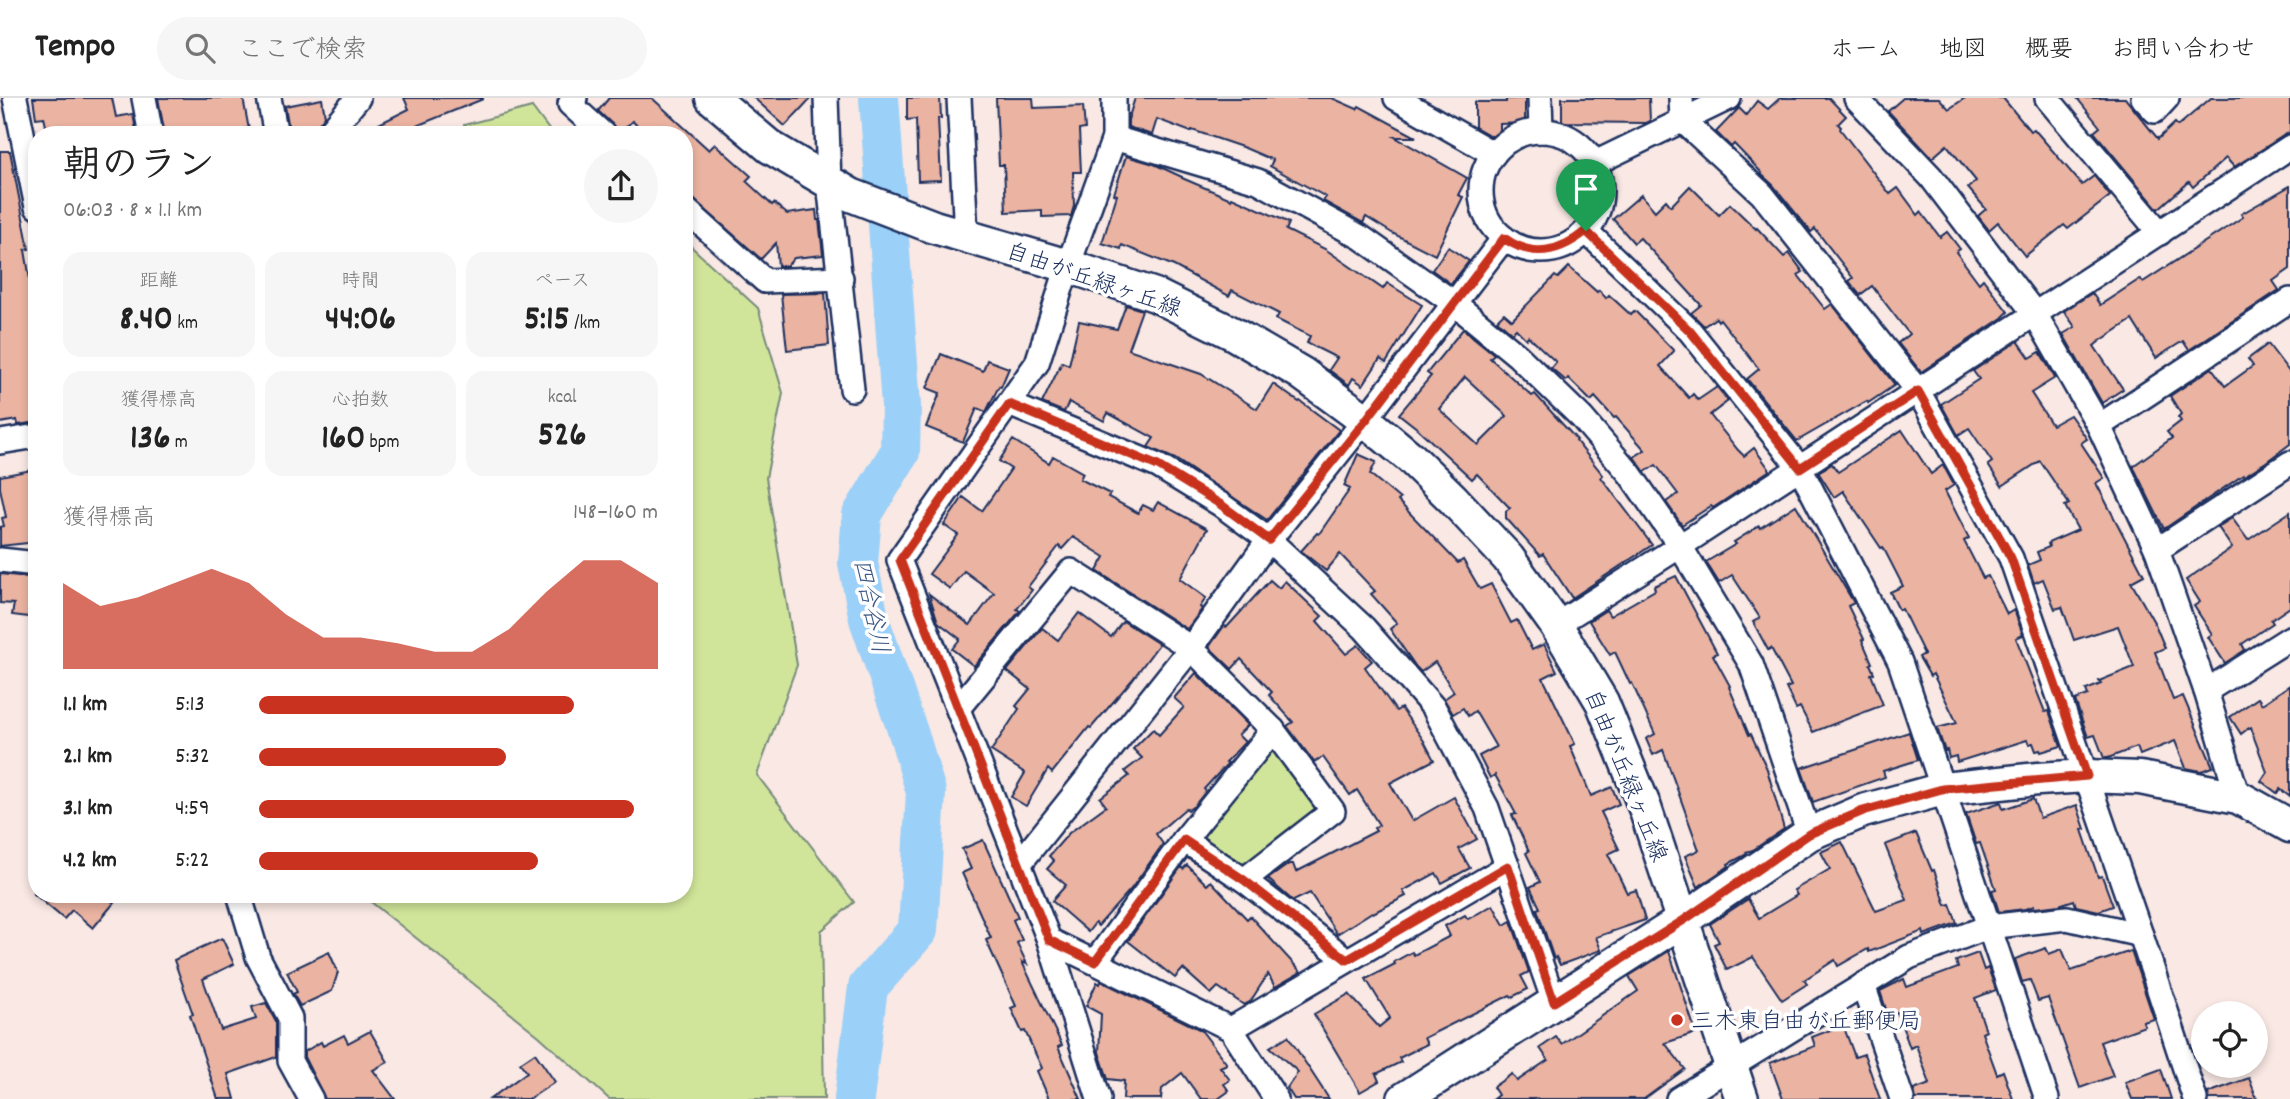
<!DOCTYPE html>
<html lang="ja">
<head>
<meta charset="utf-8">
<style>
  body { margin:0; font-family:Dekko,"Klee One",sans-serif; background:#f6f6f6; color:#222; height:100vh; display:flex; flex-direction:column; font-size:26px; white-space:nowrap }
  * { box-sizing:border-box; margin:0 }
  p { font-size:23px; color:#767676 }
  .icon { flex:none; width:38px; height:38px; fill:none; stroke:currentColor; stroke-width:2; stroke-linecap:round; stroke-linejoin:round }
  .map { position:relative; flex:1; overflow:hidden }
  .panel { position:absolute; left:28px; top:28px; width:665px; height:777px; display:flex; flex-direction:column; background:#fff; border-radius:28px; box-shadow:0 4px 10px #0003 }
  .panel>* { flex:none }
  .tools { position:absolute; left:2191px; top:903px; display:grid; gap:14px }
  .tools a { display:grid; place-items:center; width:77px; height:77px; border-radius:50%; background:#fff; box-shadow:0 4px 10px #0003; font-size:35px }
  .pin { position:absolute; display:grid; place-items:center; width:60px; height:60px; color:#fff; margin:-72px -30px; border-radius:50% 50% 50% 0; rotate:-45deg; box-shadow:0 0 7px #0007 }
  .pin .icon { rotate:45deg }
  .round { display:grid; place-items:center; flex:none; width:74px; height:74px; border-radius:37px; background:#f6f6f6 }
  .headline { display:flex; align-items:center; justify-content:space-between; height:119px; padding:0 35px }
  h1 { font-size:38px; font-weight:800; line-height:52px }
  .metrics { display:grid; grid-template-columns:repeat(3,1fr); gap:10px; height:119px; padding:7px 35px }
  .metrics div { display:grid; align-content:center; border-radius:18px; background:#f6f6f6; text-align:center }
  .metrics b { font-size:35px; font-weight:800 }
  .metrics small { font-size:19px; font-weight:400 }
  .metrics p { font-size:19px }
  .chart { height:196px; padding:14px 35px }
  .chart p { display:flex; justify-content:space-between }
  .chart svg { width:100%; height:126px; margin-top:7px; fill:#c8321e; opacity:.7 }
  ul { padding:0 35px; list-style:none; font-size:23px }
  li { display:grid; grid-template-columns:112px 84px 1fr; align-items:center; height:52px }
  li i { height:18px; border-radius:9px; background:#c8321e }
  header { display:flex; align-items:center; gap:42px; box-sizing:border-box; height:98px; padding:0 35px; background:#fff; border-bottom:2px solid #e0e0e0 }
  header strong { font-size:33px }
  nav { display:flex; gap:38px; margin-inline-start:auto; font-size:24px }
  .search { width:490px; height:63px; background:#f6f6f6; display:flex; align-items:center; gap:18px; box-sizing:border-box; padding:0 24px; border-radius:38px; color:#767676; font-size:26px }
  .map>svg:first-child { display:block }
  .green { fill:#d1e59a; stroke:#768a7c; stroke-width:2 }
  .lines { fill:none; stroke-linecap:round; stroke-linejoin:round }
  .river { stroke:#9bd0f9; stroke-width:40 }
  .building { fill:#ebb3a1; stroke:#1b2f5e; stroke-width:2; fill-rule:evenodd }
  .street-casing { stroke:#1b2f5e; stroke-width:28 }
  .secondary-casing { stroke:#1b2f5e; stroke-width:37 }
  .street { stroke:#fff; stroke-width:23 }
  .secondary { stroke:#fff; stroke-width:32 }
  .route-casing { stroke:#fff; stroke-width:14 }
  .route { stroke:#c8321e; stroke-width:9 }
  .poi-dot { fill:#c8321e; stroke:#fff; stroke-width:2.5 }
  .labels { text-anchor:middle; stroke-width:7; stroke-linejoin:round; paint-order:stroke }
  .street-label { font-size:23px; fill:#1b2f5e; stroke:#fff }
  .poi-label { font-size:23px; fill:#1b2f5e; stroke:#fff; text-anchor:start }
  .water-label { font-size:24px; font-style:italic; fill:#3b5785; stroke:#fff }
</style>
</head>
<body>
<header>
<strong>Tempo</strong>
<div class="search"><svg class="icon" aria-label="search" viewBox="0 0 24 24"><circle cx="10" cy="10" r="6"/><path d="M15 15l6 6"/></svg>ここで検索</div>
<nav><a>ホーム</a><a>地図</a><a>概要</a><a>お問い合わせ</a></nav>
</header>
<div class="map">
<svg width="2290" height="1001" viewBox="0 0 2290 1001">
  <rect width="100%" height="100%" fill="#f9e8e3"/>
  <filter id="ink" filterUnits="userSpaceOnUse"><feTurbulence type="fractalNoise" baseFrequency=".0143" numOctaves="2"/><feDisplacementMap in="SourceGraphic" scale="14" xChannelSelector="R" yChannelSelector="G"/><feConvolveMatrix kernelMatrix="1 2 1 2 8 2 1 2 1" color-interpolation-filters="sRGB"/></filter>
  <g filter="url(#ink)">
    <g class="green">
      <path d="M532,9L553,37H467L464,27Z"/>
      <path d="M684,142L758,210L783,295L766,380L797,567L757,677L854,804L821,833L824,1001H609L539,938L361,796H684Z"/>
      <path d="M1268,650L1277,651L1319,709L1318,719L1240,773L1201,745V738Z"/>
    </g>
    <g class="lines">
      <path class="river" d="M854,1001L868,889L918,832L926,694L910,640L869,521L858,465L862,417L900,354L901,308L879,0"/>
    </g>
    <g class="building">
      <path d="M33,0H112L116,19L133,16L137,37H48L44,19L36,20Z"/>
      <path d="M158,0H243L250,37H165Z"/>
      <path d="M404,0H483V1L394,37H357L409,11Z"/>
      <path d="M609,0H652L709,52L715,46L751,78L746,83L772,107L774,105L787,116L816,112L817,122H819L823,157L794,160L787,168H778L776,145L761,161L684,93V37H648L632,23L619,37L613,27L598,13Z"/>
      <path d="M754,0H811L785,28Z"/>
      <path d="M907,0H940L941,20H938L941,82L918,83L916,21L907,22Z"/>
      <path d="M996,0H1033L1034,10L1083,8L1085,31L1079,32L1081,74H1073L1074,108L1071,118L1042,119V112L1006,114L1004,67H999Z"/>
      <path d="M1135,0H1332L1357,11L1359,8L1416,39H1395L1467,80L1458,97L1463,99L1435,157L1392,135L1366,119L1363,125L1323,103L1326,99L1270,68L1273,62L1245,50L1192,32L1191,34L1157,21L1152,37L1128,29V22Z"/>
      <path d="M1525,0V25L1500,26V38H1491L1475,29V4H1506V1Z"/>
      <path d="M1562,0H1649L1650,23L1645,25L1562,24Z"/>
      <path d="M1780,0H1829L1846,18L1838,26L1841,29L1840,31L1890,96L1898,90L1918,117L1921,114L1940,139L1947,134L1960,151L1956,154L1979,185L1983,181L2008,214L2002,220L1921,274L1898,245L1909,236L1872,188L1860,197L1849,183L1853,180L1815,131L1811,134L1773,87L1761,76L1762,75L1734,46L1731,49L1716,34L1739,10L1746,17L1757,3L1768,11Z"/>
      <path d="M1903,0H1939L1949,11L1965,0H2003L2030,33L2034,31L2082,87L2094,78L2110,98L2068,131L2064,127L2025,158L1998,124L1989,132L1978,118L1986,111L1968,90L1976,83L1947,47L1932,60L1888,13Z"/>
      <path d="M2077,0H2125L2158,41L2175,25L2178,28L2211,0H2290V34L2234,69L2226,60L2193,89L2189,84L2158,111L2094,34L2100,29Z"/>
      <path d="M322,1L325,18L316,29L313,37H290L285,8Z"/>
      <path d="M0,53H10L29,151L25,152L37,223V324L18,327L17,322L0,325Z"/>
      <path d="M1126,58L1154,66L1182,79V80L1231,101L1232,99L1281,121L1289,125L1286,132L1325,151L1383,191L1387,185L1422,207L1386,265L1380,261L1363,287L1353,280L1349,287L1329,272L1337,260L1307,245L1310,238L1276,221L1279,216L1232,192L1229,198L1174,168L1122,147L1121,151L1102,145L1117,97L1114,96Z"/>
      <path d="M1690,88L1719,117L1730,106L1756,131L1757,130L1784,159L1789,155L1803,174L1798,177L1825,211L1832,206L1895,287L1868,305L1867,303L1797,343L1747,281L1759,271L1720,221L1718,223L1716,220L1704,228L1691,215L1701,207L1640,140L1634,145L1613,121L1641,97L1655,113L1666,102L1671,108Z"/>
      <path d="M2290,88V171L2273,183L2279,192L2189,252L2183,243L2156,260L2132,222L2100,243L2094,248L2123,291L2102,305L2063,236L2075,229L2064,213L2092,195L2100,207L2140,181L2143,184L2243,119L2241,116Z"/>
      <path d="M1448,149L1469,163L1451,186L1432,172Z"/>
      <path d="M1569,169L1597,194L1599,192L1606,200L1609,197L1631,217L1635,213L1674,253L1660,268L1689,300L1693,296L1698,302L1717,289L1728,303L1710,317L1738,352L1744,358L1754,350L1770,372L1713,410L1711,408L1682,427L1666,404L1678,396L1656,367L1645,374L1634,359L1645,352L1616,319L1614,320L1595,299L1591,303L1568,280L1566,283L1551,270L1556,264L1528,238L1526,241L1516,231L1512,235L1497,222L1504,215L1512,222L1555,178L1558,180Z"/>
      <path d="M825,195L829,247L787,252L781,196Z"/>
      <path d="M1126,207L1142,212L1128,251L1201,276L1257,311L1273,286L1299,304L1300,303L1339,332L1267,422L1175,361L1148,349L1154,340L1108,315L1104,323L1069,304L1064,314L1042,305L1062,264L1069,267L1079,223L1117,231Z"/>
      <path d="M1463,231L1494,256L1490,260L1532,298L1535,296L1577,342L1576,343L1603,377L1601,379L1652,447L1572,500L1543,456L1540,458L1506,420V413L1510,410L1477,376L1472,381L1418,331L1399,316L1431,278L1427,275ZM1465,279L1507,318L1478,347L1439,311Z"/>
      <path d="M2018,243L2030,260L2040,254L2055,280L2031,295L2052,327L2070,317L2087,341L2081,345L2104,380L2096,385L2144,477L2131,484L2155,526L2165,550L2155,554L2173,602L2183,598L2213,669L2201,673L2186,670L2175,643L2140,657L2137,649L2108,660H2104L2095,637L2088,639L2075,602L2088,597L2086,592L2101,586L2099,583L2134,569L2118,528L2074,542L2062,509L2055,511L2043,481L2034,485L2028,467L2040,462L2037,454L2049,449L2048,445L2078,432L2065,408L2069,406L2040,363L2002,388L1988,367L1992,364L1969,330L1958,337L1941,306L1979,281L1973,273Z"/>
      <path d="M2268,246L2290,275V346L2266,364L2244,378L2243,377L2164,431L2133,368L2172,340L2167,334L2181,323L2178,319L2181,316L2170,298L2212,270L2225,288L2253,268L2248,261Z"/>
      <path d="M941,256L983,273L987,262L1009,270L1001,289L999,288L986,314L977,310L963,344L926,329L940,295L927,290Z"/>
      <path d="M1902,332L1931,376L1943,367L1954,387L1945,393L1969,440L1964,443L1983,480L1988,478L2007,516L2014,512L2023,537L2016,540L2045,614L2049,613L2061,648L2041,654L2040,652L2036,653L2033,645L2029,646L2027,642L1957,664L1956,658L1949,660L1947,652L1945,653L1937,630L1957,625L1933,576L1930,578L1919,559L1924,556L1902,511L1899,512L1890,494L1903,488L1883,449L1881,450L1843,393L1834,399L1818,374L1832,366L1838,374Z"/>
      <path d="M1013,342L1049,365L1053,358L1083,375L1080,381L1110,396L1108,399L1138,415L1143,407L1153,412L1158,404L1207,431L1180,481L1206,500L1200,509L1202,511L1187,531L1097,473L1105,459L1073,439L1062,451L1059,448L1028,489L1032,492L1017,511L1020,513L974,568L952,551L960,541L938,524L929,496L970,527L994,495L964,473L950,491L929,476L958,437L944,427L963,399L982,413L1011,371L999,363Z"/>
      <path d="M1358,356L1376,364L1370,376L1400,401L1398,403L1458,465L1463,462L1480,491L1491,486L1511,525L1517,522L1532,552L1544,546L1557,573L1543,580L1575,646L1570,648L1591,698L1612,689L1619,706L1601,714L1619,751L1608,756L1627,795L1636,792L1645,822L1596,839L1601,852L1560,867L1556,859L1554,861L1537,811L1540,810L1530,789L1540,784L1526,755L1529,753L1512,717L1516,716L1495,677L1490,680L1479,658L1496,649L1475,613L1468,618L1463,610L1453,616L1444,601L1454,594L1435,564L1421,574L1416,569L1390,531L1397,525L1371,496L1375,493L1340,456L1326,473L1301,453L1317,435L1319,436L1350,391L1344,388Z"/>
      <path d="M37,371V444L0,448V429L4,428L2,420L6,419L0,390V378Z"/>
      <path d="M1796,407L1854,505L1848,508L1864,541L1862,542L1872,565L1870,566L1874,575L1871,576L1883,607L1813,634L1800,609L1796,611L1786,590L1791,588L1771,550L1768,552L1753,524L1760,520L1732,477L1719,485L1706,464L1736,446L1734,444L1759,428L1760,430Z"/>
      <path d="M2290,414V509L2271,522L2273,525L2242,546L2245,552L2225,565L2208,539L2212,536L2194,508L2200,504L2186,482L2232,450L2218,429L2232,420L2248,442Z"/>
      <path d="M0,476L37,480V520L12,517L14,506L0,505Z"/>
      <path d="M1676,478L1717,555L1713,557L1730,588L1729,589L1749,637L1751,636L1767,671L1784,731L1753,752L1746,754L1747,756L1728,766L1729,768L1698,789L1685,758L1699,752L1663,652L1653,657L1646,641L1655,636L1632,585L1630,586L1615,554L1610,557L1589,523L1606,512L1610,518L1655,492L1654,488Z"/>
      <path d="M1270,482L1279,490L1285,483L1322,518L1317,523L1346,556L1358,547L1372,563L1365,569L1396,613L1401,610L1424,643L1434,662L1390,685L1412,723L1454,699L1477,741L1459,751L1470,770L1442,785L1436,775L1403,793L1406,798L1373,815L1372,814L1337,836L1310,795L1293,803L1268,781L1289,766H1293L1296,774L1376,733L1374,730L1379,727L1357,692L1350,697L1323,659L1314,664L1287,628L1293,624L1269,597L1272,594L1241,561L1232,571L1209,549L1224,528L1227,529Z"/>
      <path d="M1079,515L1111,539L1123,523L1159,546L1132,582L1091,630L1089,629L1052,675L1048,671L1026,708L1011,699L1025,675L991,653L1019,611L1016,608L1030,591L1007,573L1042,530L1058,542Z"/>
      <path d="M1196,575L1248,627L1238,637L1245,644L1226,664L1228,665L1204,691L1206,693L1194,708L1188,712L1186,710L1156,736L1163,746L1131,791L1098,828L1095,825L1088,834L1052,803L1066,787L1047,771L1054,763L1049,758L1069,735L1106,708L1100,700L1129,678L1125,673L1142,660L1133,651L1153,631L1159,637L1184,609L1174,600Z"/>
      <path d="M2290,587V699L2280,691L2277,695L2261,683L2267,674L2250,629L2241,636L2230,619L2258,600L2262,606Z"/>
      <path d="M1909,634L1918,662L1883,673L1885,679L1813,704L1801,670Z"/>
      <path d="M2033,701L2040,720L2077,707L2085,731L2082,732L2098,779L2102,778L2113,808L2099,813L2076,808L2074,802L2059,807L2035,810L2034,808L2025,811L1999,814L1992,792L1996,791L1980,745L1976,746L1966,716L2001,704L2003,711Z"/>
      <path d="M1916,735L1932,773L1934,772L1946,807L1950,806L1957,825L1924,837L1923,833L1869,854L1868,851L1838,868L1835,862L1804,882L1807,886L1782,902L1753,859L1727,872L1714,846L1719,844L1710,826L1748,801L1759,820L1797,797L1794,792L1830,771L1821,754L1842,744L1876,813L1907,802L1885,747Z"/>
      <path d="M983,742L1018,819L1013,822L1022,842L1017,845L1027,866L1022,864L1062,947L1058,949L1081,1001H1049L1037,973L1042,970L1025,933L1022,934L1011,910L1016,908L986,842L991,840L962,775L971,771L962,751Z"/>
      <path d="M1187,767L1207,787L1211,783L1247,821L1250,818L1301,874L1275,889L1268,876L1250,904L1244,907L1218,889L1211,896L1183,871L1175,880L1128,843L1181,769L1183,771Z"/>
      <path d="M34,796H104L114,805L93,830L72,812L64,821Z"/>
      <path d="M1493,807L1504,827L1511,823L1529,874L1521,878L1528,891L1512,899L1510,897L1424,940L1427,946L1399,960L1401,964L1376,976L1379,983L1360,994L1314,916L1349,896L1379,929L1390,920L1366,881L1395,866L1394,864L1412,854L1414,857L1450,838L1445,828L1465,817L1468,821Z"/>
      <path d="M222,840L234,866L203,881L221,932L256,921L252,909L266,905L276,923V959L228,976L235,1001H218L190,917L193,916L174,862Z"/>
      <path d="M2046,850L2049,856L2062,851L2071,873L2131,853L2154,921L2143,924L2145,928L2100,944L2113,978L2080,990L2048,900L2038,903L2030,882L2022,884L2015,861Z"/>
      <path d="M1669,853L1696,935L1665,945L1685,971L1644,1001H1493L1498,997L1493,989L1512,976L1517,983L1548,962L1540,950L1556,939L1562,946L1638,893L1629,878Z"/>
      <path d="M329,854L338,874L332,893L300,908L293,896L297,894L287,874Z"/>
      <path d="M1978,855L1984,872L1988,870L1996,892L1975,900L1986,933L1982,935L1997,976L2003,973L2013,1001H1916L1914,992L1930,986L1916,947L1910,950L1897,914L1888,917L1880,893L1904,881L1907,889L1958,870L1956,863Z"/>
      <path d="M1101,883L1201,932L1227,966L1220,969L1230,982L1224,986L1229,993L1218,1001H1201L1182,975L1162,991L1161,1001H1123L1124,983L1108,981L1099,954L1101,916L1086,908L1097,884L1100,886Z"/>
      <path d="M1843,927L1855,959L1864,956L1880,1001H1783L1770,965L1815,948L1812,939Z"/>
      <path d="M370,933L388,964L373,972L395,1001H325L304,959V954L321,944L323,948L344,937L348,945Z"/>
      <path d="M1288,938L1318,984L1329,1001H1294L1287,990L1298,974L1270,949Z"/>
      <path d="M535,955L555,984L529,1001H490L527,974L520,965Z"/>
      <path d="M2161,971L2171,1001H2132L2125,984Z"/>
      <path d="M2249,980L2257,1001H2209L2208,995Z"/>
    </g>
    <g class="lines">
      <g class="street-casing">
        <g id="street">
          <path d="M15,0L37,109"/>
          <path d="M144,0L151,37"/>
          <path d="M269,0L276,37"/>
          <path d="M575,0L570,6L604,37"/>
          <path d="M826,0L829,85L852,291"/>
          <path d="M959,0L966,138"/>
          <path d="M1396,0L1494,56"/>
          <path d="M1540,0L1541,33"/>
          <path d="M1681,0L1682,22L1762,96L1918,293L2011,460L2141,837L2195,1001"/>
          <path d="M1856,0L1931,79L2035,216L2099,328L2157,452L2206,593L2238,699"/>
          <path d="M2047,0L2160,135"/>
          <path d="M2143,0L2155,13L2167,0"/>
          <circle cx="1541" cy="93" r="60"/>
          <path d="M327,37L358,0"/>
          <path d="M1114,40L1258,83L1362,140L1454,205L1518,258L1582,320L1630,376L1680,448L1751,566L1809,736"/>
          <path d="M1593,66L1729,0"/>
          <path d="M684,110L765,183L841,180"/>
          <path d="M1586,133L1690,233L1800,370L1900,564L2047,1001"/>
          <path d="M1009,306L1158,368L1220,406L1269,442L1364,530L1434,610L1487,710L1554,904"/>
          <path d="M2099,328L2290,202"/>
          <path d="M0,344L37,338"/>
          <path d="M2157,452L2290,365"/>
          <path d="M0,462L37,466"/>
          <path d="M1556,527L1680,448L2290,49"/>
          <path d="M2206,593L2290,540"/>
          <path d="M959,609L1071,473L1191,550L1273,632L1333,713L1244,782"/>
          <path d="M1184,742L1244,782L1347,862"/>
          <path d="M1020,765L1191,550L1269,442L1365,322L1504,140"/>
          <path d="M239,796L258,859L290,920V963L311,1001"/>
          <path d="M1049,842L1231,931L1276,1001"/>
          <path d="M1095,864L1184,742L1273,632"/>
          <path d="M1863,887L1902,1001"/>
          <path d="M1231,931L1508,768"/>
          <path d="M1099,1001L1049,842L899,462L1037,265L1068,168L1114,40V0"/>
          <path d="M1678,1001L1909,859L1988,829L2067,820L2141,837"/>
        </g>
      </g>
      <g class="secondary-casing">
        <g id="secondary">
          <path d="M712,0L770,49L851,97L934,129L1068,168L1155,197L1234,236L1301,275L1365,322L1411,360L1453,401L1508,460L1556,527L1602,604L1645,710L1742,1001"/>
          <path d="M1404,1001L1683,822L1809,736L1863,713L1943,691L2038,681L2087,678L2140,680L2238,699L2290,728"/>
        </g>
      </g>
      <use href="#street" class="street"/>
      <use href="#secondary" class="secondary"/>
    </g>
  </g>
  <g class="lines" filter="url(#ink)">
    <g class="route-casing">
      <path id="route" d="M1586,133L1690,233L1800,370L1918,293L2011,460L2087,678L1942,691L1863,713L1809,736L1684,822L1554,904L1508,768L1347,862L1244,782L1184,742L1095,864L1049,842L900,462L1009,306L1158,368L1220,406L1269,442L1366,322L1504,140C1533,161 1560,154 1586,133Z"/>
    </g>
    <use href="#route" class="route"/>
  </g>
  <circle class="poi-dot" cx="1677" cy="922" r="7"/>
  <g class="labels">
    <g class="street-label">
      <text transform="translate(1094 181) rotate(19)" y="8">自由が丘緑ヶ丘線</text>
      <text transform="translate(1627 677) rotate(68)" y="8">自由が丘緑ヶ丘線</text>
    </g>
    <g class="poi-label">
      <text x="1691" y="930">三木東自由が丘郵便局</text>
    </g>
    <g class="water-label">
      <text transform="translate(872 508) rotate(78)" y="8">四合谷川</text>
    </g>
  </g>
</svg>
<div class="tools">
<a><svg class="icon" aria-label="locate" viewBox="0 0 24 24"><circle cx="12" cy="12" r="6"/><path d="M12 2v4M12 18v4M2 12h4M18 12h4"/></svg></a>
</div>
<div class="pin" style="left:1586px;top:133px;background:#1e9e55"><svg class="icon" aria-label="arrive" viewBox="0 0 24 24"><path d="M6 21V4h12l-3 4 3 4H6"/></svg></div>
<section class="panel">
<div class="headline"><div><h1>朝のラン</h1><p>06:03 · 8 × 1.1 km</p></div><a class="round"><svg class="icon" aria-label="share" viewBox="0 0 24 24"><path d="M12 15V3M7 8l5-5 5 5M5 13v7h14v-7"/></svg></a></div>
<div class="metrics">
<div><p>距離</p><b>8.40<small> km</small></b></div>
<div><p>時間</p><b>44:06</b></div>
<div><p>ペース</p><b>5:15<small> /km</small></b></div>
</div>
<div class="metrics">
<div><p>獲得標高</p><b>136<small> m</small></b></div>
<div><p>心拍数</p><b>160<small> bpm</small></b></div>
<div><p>kcal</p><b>526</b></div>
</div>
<div class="chart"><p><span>獲得標高</span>148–160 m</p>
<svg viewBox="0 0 160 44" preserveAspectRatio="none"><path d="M0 44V14L10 22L20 19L30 14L40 9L50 14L60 25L70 33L80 33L90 35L100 38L110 38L120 30L130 17L140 6L150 6L160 14V44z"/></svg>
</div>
<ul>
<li><b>1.1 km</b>5:13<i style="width:79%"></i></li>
<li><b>2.1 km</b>5:32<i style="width:62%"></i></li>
<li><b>3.1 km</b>4:59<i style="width:94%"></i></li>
<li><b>4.2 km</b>5:22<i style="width:70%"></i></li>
</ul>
</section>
</div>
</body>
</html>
